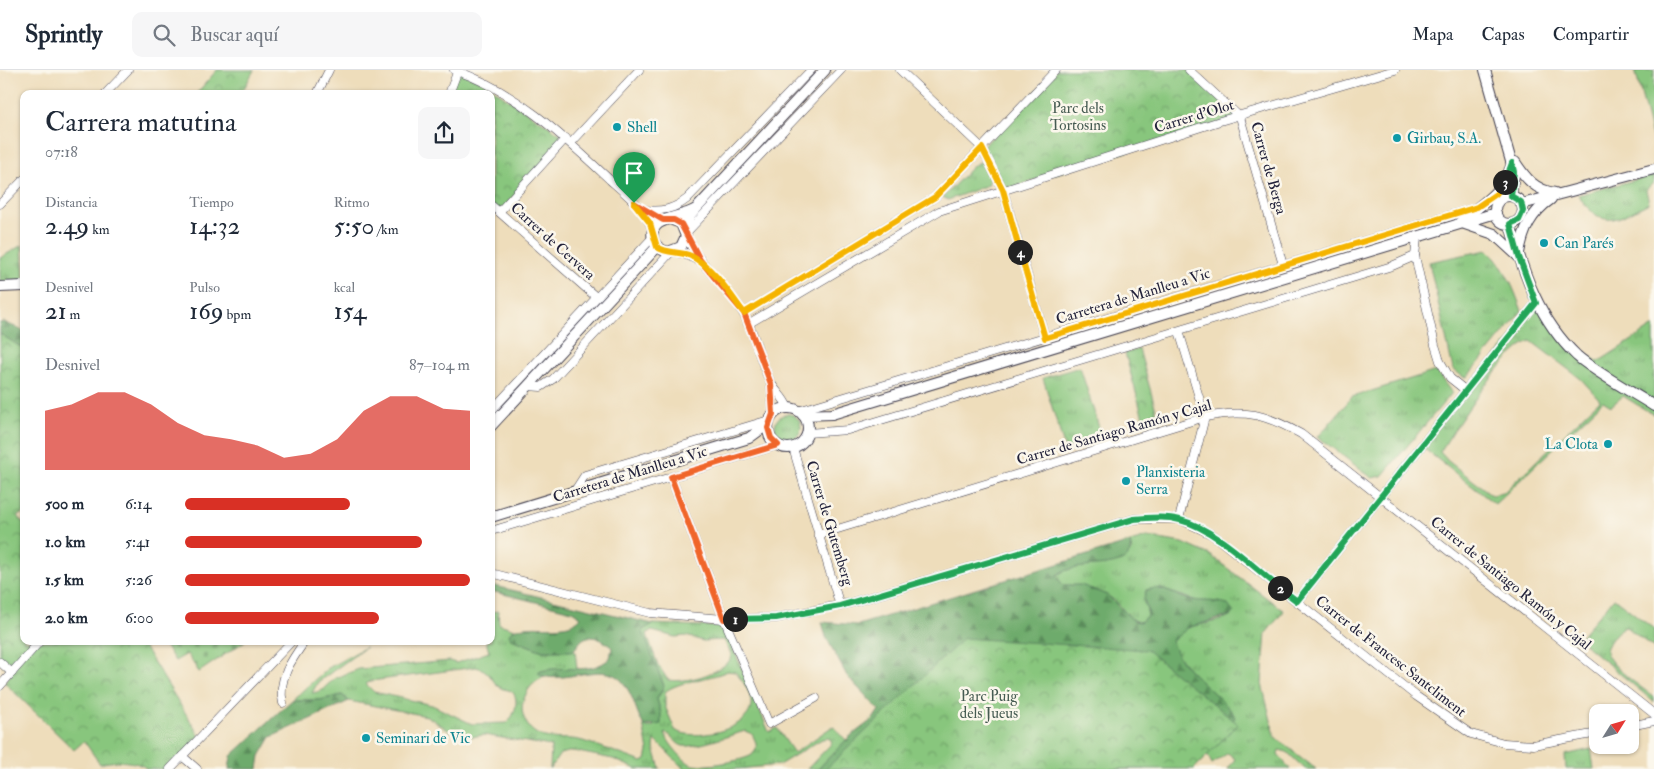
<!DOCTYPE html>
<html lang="es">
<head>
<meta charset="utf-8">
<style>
  body { margin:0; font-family:"IM FELL Double Pica",serif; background:#f6f6f7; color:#1f2937; height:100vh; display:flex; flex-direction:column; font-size:19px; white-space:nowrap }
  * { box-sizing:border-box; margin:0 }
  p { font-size:16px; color:#747a83 }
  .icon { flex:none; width:28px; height:28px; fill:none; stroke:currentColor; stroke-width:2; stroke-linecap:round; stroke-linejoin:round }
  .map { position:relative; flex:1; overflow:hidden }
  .details { position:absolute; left:20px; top:20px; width:475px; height:555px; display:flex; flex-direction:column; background:#fff; border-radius:10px; box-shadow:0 1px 4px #0004 }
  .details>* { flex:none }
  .needle { width:32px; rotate:53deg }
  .fabs { position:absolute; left:1589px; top:634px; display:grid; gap:10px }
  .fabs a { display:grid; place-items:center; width:50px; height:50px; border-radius:10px; background:#fff; box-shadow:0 1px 4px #0004; font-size:25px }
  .pin { position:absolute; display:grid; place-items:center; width:42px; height:42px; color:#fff; margin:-51px -21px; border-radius:50% 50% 50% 0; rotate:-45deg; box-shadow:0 0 5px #0007 }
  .pin .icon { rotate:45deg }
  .km { position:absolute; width:25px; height:25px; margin:-12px; border-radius:50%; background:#222; color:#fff; font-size:14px; line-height:25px; text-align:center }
  .round { display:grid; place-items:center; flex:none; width:52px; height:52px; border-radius:10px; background:#f6f6f7 }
  .overview { display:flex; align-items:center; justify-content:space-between; height:85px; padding:0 25px }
  h1 { font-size:28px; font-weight:600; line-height:38px }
  .stats { display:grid; grid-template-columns:repeat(3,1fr); gap:8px; height:85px; padding:5px 25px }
  .stats div { display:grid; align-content:center }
  .stats b { font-size:25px; font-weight:600 }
  .stats small { font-size:14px; font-weight:400 }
  .stats p { font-size:14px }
  .chart { height:140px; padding:10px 25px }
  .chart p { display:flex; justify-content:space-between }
  .chart svg { width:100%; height:90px; margin-top:5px; fill:#d93025; opacity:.7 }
  ul { padding:0 25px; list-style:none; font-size:16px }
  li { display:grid; grid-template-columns:80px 60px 1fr; align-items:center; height:38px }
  li i { height:12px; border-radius:6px; background:#d93025 }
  header { display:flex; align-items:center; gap:30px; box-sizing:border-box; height:70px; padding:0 25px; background:#fff; border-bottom:1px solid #e0e1e3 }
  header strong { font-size:24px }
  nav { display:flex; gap:28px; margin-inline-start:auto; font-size:18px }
  .search { width:350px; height:45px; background:#f6f6f7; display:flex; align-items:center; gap:12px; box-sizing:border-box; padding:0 18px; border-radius:10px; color:#747a83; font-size:19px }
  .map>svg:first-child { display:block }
  .grass { fill:url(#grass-tufts); stroke:#55745c; fill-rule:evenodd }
  .forest { fill:url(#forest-firs); stroke:#486654 }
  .cemetery { fill:url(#cemetery-stones); stroke:#55745c }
  .park { fill:url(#park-crowns); stroke:#55745c }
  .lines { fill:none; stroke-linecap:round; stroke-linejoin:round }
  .minor-casing { stroke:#413e4e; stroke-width:9 }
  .tertiary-casing { stroke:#413e4e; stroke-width:12 }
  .minor { stroke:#fff; stroke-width:8 }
  .tertiary { stroke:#fff; stroke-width:10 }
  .split-1-casing { stroke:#fff; stroke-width:10 }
  .split-2-casing { stroke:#fff; stroke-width:10 }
  .split-3-casing { stroke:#fff; stroke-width:10 }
  .split-4-casing { stroke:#fff; stroke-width:10 }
  .split-5-casing { stroke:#fff; stroke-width:10 }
  .split-1 { stroke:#f0652b; stroke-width:6 }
  .split-2 { stroke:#22a559; stroke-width:6 }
  .split-3 { stroke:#22a559; stroke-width:6 }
  .split-4 { stroke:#f5b400; stroke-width:6 }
  .split-5 { stroke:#f5b400; stroke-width:6 }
  .culture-dot { fill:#0f9aa8; stroke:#fbf7ec; stroke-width:2 }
  .labels { text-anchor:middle; stroke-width:5; stroke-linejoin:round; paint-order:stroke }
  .park-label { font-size:15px; fill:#465b52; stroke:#fbf7ec }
  .street-label { font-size:15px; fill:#22223b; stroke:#fbf7ec }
  .culture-label { font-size:15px; fill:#0d838f; stroke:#fbf7ec; text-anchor:start }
</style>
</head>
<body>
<header>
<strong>Sprintly</strong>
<div class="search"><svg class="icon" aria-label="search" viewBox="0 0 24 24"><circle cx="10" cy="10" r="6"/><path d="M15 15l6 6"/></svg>Buscar aquí</div>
<nav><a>Mapa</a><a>Capas</a><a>Compartir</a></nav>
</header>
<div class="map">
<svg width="1654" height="699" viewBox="0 0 1654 699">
  <defs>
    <pattern id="grass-tufts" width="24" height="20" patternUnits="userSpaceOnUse" patternTransform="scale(1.25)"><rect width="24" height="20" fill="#88c67d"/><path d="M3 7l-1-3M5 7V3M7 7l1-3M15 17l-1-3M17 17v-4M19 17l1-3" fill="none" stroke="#6fa068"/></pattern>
    <pattern id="forest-firs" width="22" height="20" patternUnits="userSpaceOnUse" patternTransform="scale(1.25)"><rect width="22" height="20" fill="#6eab6c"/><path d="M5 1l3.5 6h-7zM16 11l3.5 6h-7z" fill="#5a8b5a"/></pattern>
    <pattern id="cemetery-stones" width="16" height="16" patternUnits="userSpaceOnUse" patternTransform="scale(1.25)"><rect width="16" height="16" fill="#88c67d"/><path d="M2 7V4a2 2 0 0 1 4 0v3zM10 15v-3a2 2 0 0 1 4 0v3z" fill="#6fa068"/></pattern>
    <pattern id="park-crowns" width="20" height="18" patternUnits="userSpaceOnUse" patternTransform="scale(1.25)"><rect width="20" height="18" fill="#88c67d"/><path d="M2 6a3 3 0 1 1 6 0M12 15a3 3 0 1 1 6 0" fill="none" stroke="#6fa068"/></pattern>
  </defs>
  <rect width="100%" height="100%" fill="#fbf7ec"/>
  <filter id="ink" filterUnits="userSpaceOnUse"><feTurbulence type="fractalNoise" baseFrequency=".02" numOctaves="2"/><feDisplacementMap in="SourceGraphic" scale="10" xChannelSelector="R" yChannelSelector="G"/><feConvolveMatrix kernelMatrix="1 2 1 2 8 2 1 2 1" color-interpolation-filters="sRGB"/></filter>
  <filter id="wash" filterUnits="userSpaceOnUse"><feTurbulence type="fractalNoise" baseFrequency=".0096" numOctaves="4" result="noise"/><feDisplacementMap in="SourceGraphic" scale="20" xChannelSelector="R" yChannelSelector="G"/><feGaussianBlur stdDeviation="1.12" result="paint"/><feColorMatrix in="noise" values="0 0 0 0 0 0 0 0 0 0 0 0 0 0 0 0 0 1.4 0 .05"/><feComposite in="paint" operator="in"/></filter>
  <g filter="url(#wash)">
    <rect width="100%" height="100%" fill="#edb"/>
    <g class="grass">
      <path d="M1635,0H1654L1653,70Z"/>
      <path d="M980,92C990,95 992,106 988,115L948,130L943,127L974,95Z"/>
      <path d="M1654,105V112L1646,120L1649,133C1615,150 1604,162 1578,125Z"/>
      <path d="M22,175L24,211L0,212V188Z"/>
      <path d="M1487,180C1506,197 1513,217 1522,241L1467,307H1463L1453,299L1429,192Z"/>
      <path d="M1541,231C1556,256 1575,275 1598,292L1654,256V345L1623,326L1611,336L1603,331L1495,434L1422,377ZM1531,271L1581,309L1600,330L1503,423L1492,425L1448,391L1440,382C1455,358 1506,278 1531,271Z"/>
      <path d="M1080,297L1102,367L1065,379L1043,308Z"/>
      <path d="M1436,301L1452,323L1382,406L1372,408L1318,367L1352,327Z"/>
      <circle cx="788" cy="357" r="13"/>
      <path d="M1147,467L1183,473L1210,485L1284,541L1266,563L1262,614L1275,667L1316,699H1305L1287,682L1279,680L1278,684L1290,699H1228L1235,689L1228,683L1212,694L1207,684L1217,627C1204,615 1174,588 1172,571C1186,549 1215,558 1234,543L1161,519L1144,530L1148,545L1140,552C1128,550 1124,539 1116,532C1102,519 1081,515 1063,515L1056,506L1066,499L1105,494L1132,481L1130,472Z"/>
      <path d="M1614,528L1654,559V578L1626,557C1619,559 1615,564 1611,570C1609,573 1607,577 1606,580C1606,594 1644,619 1654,627V632L1578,569Z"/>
      <path d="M498,541L499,554L515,559L510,562L511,569L543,581L575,580L577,599L541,601V606L544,607C532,613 527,619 523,632C521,640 523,647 527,654C540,675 563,665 583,671C603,677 623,685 642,692L646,690L648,681L643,654L647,657H653L661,643L657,629L663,619V613L644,571L642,560L653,554L724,557L769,662L777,658L794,683L833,656L846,670L818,699H807L830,675L832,671L828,668L822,669L779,695L737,699H684L655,670L654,678L660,699H636L613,689L573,681L560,684L550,699L551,676L484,665L469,667L461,661H450L427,646L349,631L342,625L320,630H292L328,598L366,577L318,612L312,623L321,621L335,608L359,599L449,591L456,593L489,582L486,571H491V542ZM652,561L675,567L686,566L703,571L724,570L731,584L730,590C718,604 686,613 668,610L658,595L648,568L647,563ZM476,597C490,600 490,609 499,617C503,620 507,619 511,621C521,628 514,647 507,653L472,654L432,635L374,622L366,614L371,611ZM728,601L735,602C743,611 752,623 751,636C749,660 692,672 675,660L665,636V622C678,611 710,609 728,601ZM745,661L752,664C756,672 759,677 752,685C742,691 705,697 693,695C685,693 666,671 665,663C672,664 675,674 683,676C696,678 731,665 745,661Z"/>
      <path d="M1591,679L1594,699H1566L1565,685Z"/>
    </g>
    <g class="forest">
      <path d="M4,252L24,261V279L0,264V253Z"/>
      <path d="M1130,472C1137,507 1074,488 1056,506L1063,515H1081L1107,525L1134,551L1140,552L1148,545L1144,529L1146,520C1161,514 1176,527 1192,530C1203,532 1216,530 1227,534L1234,543L1229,546L1189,557L1172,571C1175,595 1219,624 1233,643L1235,648L1231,651L1145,699H818L848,668L873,649L879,640L847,606L826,567L822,552L858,555Z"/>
      <path d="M491,515L653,554L643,560V562L664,616L657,629L661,643V654L644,656C635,641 635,627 622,611C602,589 561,617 539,604V602C561,593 590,607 610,588L612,578C605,571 592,563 583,569C578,573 577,578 572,581H543L511,569L509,564C523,547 566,567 581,547L572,541L491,521Z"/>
      <path d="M342,625L349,631L271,667L260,686L258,699H229L231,686L292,630H320Z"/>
    </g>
    <path class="cemetery" d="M162,571H245L199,602L187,584L175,591Z"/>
    <g class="park">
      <path d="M217,0H254L241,24H196Z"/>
      <path d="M1056,0H1189L1240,47L1003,120L982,78Z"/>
      <path d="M457,1L481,11L566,68L500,141L491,135V24H449Z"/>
      <path d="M0,264L24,279V443L17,446L24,454V571H138L143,575L201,668L170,699H147C138,690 112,690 100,694L84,671L74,680L4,612L12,603L0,592Z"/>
      <path d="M1139,279L1159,351L1145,355L1125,283Z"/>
      <path d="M964,568L1147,580L1238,654L1194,699H826Z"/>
    </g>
  </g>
  <g filter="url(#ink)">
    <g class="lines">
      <g class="minor-casing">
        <g id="minor">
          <path d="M454,0C515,20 564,67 610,110C626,124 647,140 653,162"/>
          <path d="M900,0L982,78L1003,120L1045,268"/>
          <path d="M1189,0L1240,47L1283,195"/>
          <path d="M105,24L128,0"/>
          <path d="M317,24L329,0"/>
          <path d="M449,24L458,0"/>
          <path d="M571,73L639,0"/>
          <path d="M0,134L24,109"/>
          <path d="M491,135L596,227"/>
          <path d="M645,140C662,142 674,139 687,129L811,0"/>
          <path d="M500,141L566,68"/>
          <path d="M686,163L841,0"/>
          <path d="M686,165C698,195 725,214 742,241C756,263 759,291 771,313C776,322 784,327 788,338"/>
          <path d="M1417,168L1415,186L1435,275L1440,291L1450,308L1465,320"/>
          <path d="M673,181L689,186L699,191"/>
          <path d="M744,243L935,127L1056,0"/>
          <path d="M748,254L939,141L1220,51L1395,0"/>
          <path d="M771,314L773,344"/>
          <path d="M528,316L541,317L553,309L671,182"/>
          <path d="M491,341L653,167"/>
          <path d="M798,341L1475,138"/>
          <path d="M807,363L848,360L1392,196L1415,186"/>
          <path d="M793,378L840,536"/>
          <path d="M671,407L724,549L769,654L816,628"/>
          <path d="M574,422L585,405L769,350"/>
          <path d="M1179,449L1205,347L1179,261"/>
          <path d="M491,461L778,375"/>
          <path d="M818,465L1205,347C1246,339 1265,344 1301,364L1654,644"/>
          <path d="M491,503L650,543L724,549L776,548L850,533L1134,449H1179L1213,465L1416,626L1471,664L1504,673L1533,675L1598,663"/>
          <path d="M1297,531L1536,233"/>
          <path d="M0,592L12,603"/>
          <path d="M0,616L40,571"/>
          <path d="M283,633C277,610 292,589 305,571"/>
          <path d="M1630,656L1654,651"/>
          <path d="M182,686L197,699"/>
          <path d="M170,699L292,571"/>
        </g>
      </g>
      <g class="tertiary-casing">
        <g id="tertiary">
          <path d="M1485,0L1514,102L1511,126"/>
          <path d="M1515,92C1526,109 1535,120 1555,123"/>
          <circle cx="1509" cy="140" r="14"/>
          <path d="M1522,134L1654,99"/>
          <path d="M670,149L681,153L686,166L681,177L668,182C661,180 656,177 653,170C647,147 681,148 694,140"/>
          <path d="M1459,153C1481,134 1501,124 1511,97"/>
          <path d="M1465,154L1494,164L1518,186"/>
          <path d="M1510,154C1523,203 1539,250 1577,286C1595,302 1632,322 1654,336"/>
          <path d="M685,160L689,147L697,138L825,0"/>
          <path d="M1519,183C1523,160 1531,143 1551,129"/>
          <path d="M0,217L24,216"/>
          <circle cx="788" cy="358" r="20"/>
          <path d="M803,345L832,344L1496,143"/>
          <path d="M491,356L657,177"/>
          <path d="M491,447L749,368L768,354"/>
        </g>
      </g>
      <use href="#minor" class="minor"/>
      <use href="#tertiary" class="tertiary"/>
    </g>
  </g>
  <g class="lines" filter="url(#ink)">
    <g class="split-1-casing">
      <path id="split-1" d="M634,133L663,150H674L681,154L700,190L744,243L771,314L773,344L768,358L771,368L778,375L671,407L724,549H735"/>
    </g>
    <g class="split-2-casing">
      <path id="split-2" d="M735,549L776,548L840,536L1134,449C1149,448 1165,446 1180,450C1214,458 1252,496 1280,518"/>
    </g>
    <g class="split-3-casing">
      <path id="split-3" d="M1280,518L1297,531L1536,233L1519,187L1510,154L1519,150L1523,141L1521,132L1511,126L1514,102L1512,93L1505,112"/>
    </g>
    <g class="split-4-casing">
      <path id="split-4" d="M1020,182L1045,268L1477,137L1496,124L1505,112"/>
    </g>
    <g class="split-5-casing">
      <path id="split-5" d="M634,133L650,153L657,177C667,184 680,181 691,186C713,197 730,224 744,243L935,127L982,78L1003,120L1020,182"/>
    </g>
    <use href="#split-1" class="split-1"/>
    <use href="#split-2" class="split-2"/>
    <use href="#split-3" class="split-3"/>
    <use href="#split-4" class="split-4"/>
    <use href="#split-5" class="split-5"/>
  </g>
  <g class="culture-dot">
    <circle cx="617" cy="57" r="5"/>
    <circle cx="1397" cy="68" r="5"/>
    <circle cx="1544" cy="173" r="5"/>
    <circle cx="1608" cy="374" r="5"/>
    <circle cx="1126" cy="411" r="5"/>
    <circle cx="366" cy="668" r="5"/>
  </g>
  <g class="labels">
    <g class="park-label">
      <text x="1078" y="43">Parc dels<tspan x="1078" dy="17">Tortosins</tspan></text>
      <text x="989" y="631">Parc Puig<tspan x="989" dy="17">dels Jueus</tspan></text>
    </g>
    <g class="street-label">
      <text transform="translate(1194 46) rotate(-17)" y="5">Carrer d'Olot</text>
      <text transform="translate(1269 98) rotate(74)" y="5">Carrer de Berga</text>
      <text transform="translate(553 171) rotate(42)" y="5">Carrer de Cervera</text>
      <text transform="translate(1133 226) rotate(-17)" y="5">Carretera de Manlleu a Vic</text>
      <text transform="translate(1114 362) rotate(-16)" y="5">Carrer de Santiago Ramón y Cajal</text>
      <text transform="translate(630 404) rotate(-17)" y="5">Carretera de Manlleu a Vic</text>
      <text transform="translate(830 453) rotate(73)" y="5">Carrer de Gutemberg</text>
      <text transform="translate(1511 513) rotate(39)" y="5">Carrer de Santiago Ramón y Cajal</text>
      <text transform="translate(1391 586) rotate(38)" y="5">Carrer de Francesc Santcliment</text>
    </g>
    <g class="culture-label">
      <text x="627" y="62">Shell</text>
      <text x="1407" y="73">Girbau, S.A.</text>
      <text x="1554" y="178">Can Parés</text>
      <text x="1598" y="379" text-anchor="end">La Clota</text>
      <text x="1136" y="407">Planxisteria<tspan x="1136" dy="17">Serra</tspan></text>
      <text x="376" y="673">Seminari de Vic</text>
    </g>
  </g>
</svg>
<div class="fabs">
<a><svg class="needle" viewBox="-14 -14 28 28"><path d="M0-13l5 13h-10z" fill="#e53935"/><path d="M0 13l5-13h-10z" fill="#747a83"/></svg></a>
</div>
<div class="pin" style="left:634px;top:133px;background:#1e9e55"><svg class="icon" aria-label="arrive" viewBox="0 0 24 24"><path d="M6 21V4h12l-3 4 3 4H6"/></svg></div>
<b class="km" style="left:735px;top:549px">1</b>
<b class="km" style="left:1280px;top:518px">2</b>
<b class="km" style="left:1505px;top:112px">3</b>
<b class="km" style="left:1020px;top:182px">4</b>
<section class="details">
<div class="overview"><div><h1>Carrera matutina</h1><p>07:18</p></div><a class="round"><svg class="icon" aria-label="share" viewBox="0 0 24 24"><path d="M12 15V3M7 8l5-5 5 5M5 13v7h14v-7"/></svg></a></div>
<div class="stats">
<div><p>Distancia</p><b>2.49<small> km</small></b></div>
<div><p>Tiempo</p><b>14:32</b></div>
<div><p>Ritmo</p><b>5:50<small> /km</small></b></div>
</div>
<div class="stats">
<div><p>Desnivel</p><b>21<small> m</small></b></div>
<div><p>Pulso</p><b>169<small> bpm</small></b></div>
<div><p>kcal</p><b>154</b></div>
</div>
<div class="chart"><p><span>Desnivel</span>87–104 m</p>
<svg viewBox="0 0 160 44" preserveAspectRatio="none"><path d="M0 44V15L10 12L20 6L30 6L40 12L50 21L60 27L70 29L80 32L90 38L100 36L110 29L120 15L130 8L140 8L150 14L160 15V44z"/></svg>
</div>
<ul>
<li><b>500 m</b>6:14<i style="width:58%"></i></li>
<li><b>1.0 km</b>5:41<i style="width:83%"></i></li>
<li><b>1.5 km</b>5:26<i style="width:100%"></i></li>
<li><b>2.0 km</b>6:00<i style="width:68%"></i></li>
</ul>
</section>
</div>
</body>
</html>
